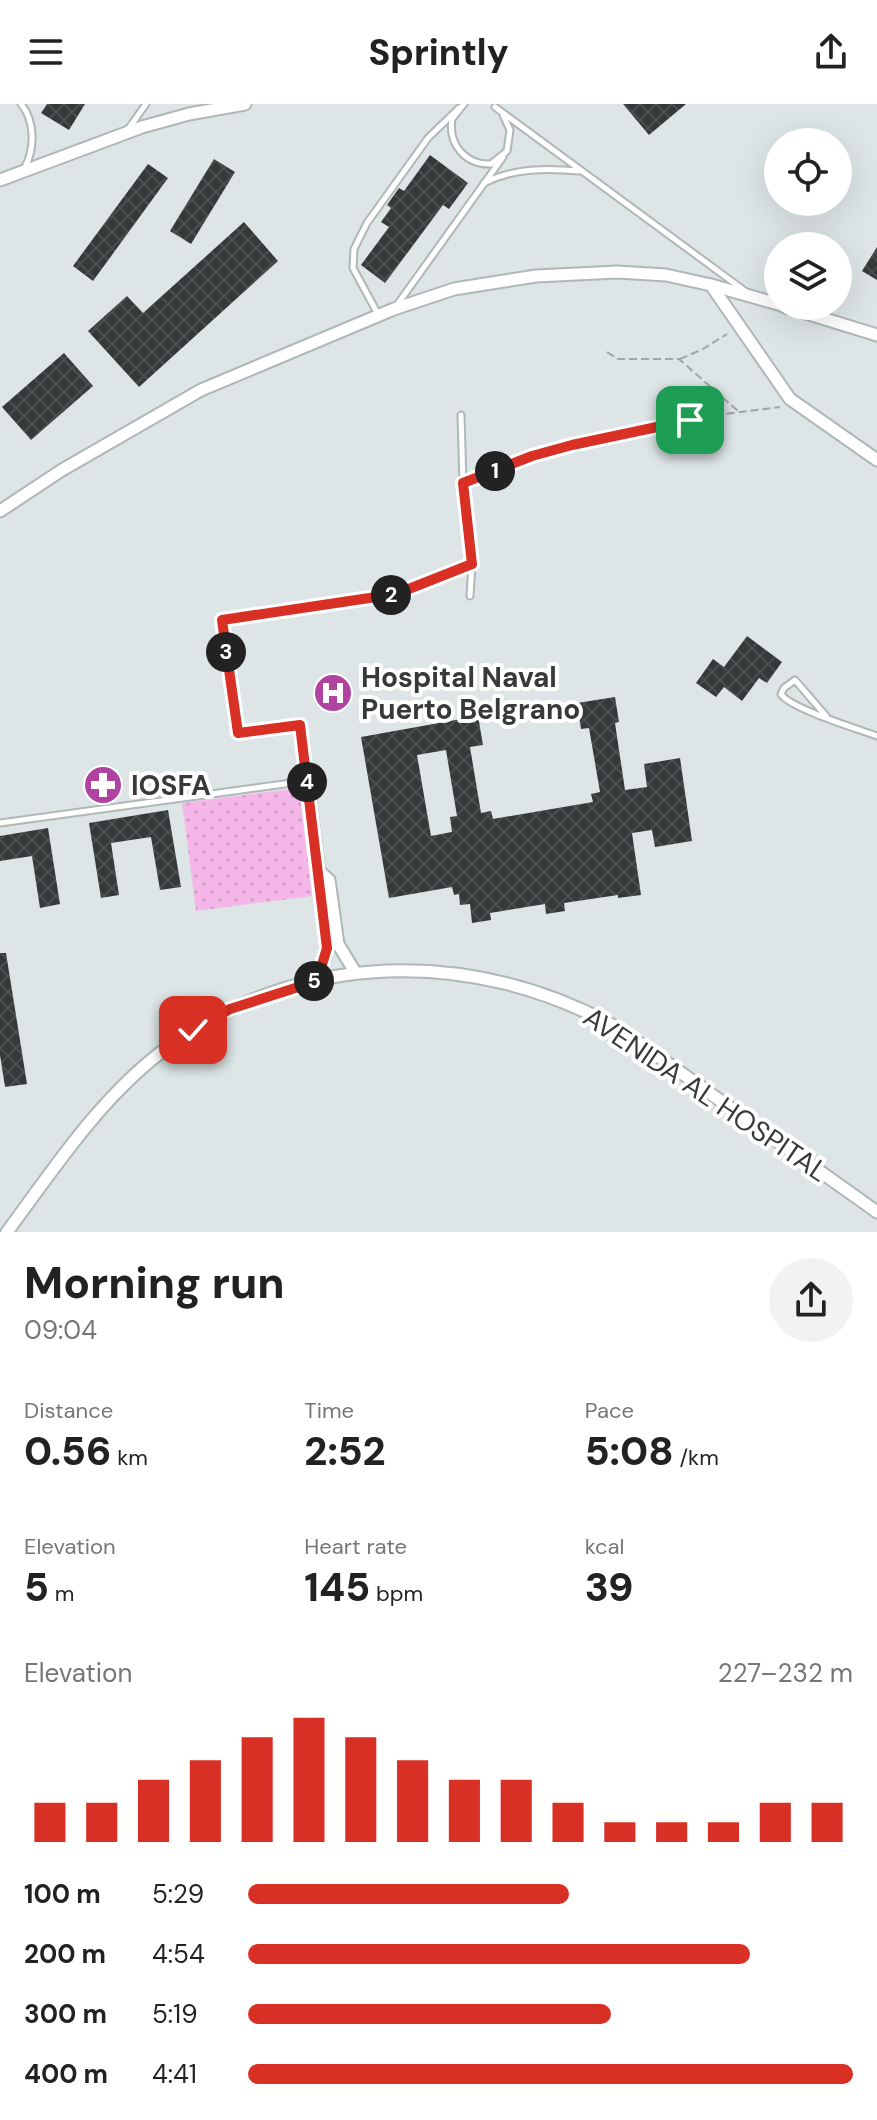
<!DOCTYPE html>
<html lang="en">
<head>
<meta charset="utf-8">
<style>
  body { margin:0; font-family:"DM Sans",sans-serif; background:#f2f2f2; color:#222; height:100vh; display:flex; flex-direction:column; font-size:30px; white-space:nowrap }
  * { box-sizing:border-box; margin:0 }
  p { font-size:26px; color:#767676 }
  .icon { flex:none; width:44px; height:44px; fill:none; stroke:currentColor; stroke-width:2; stroke-linecap:round; stroke-linejoin:round }
  .map { position:relative; height:1128px; overflow:hidden }
  .panel { display:flex; flex-direction:column; background:#fff; flex:1 }
  .panel>* { flex:none }
  .controls { position:absolute; left:764px; top:24px; display:grid; gap:16px }
  .controls a { display:grid; place-items:center; width:88px; height:88px; border-radius:50%; background:#fff; box-shadow:0 8px 32px #0002; font-size:40px }
  .pin { position:absolute; display:grid; place-items:center; width:68px; height:68px; color:#fff; margin:-34px; border-radius:16px; box-shadow:0 4px 12px #0006 }
  .km { position:absolute; width:40px; height:40px; margin:-20px; border-radius:50%; background:#222; color:#fff; font-size:22px; line-height:40px; text-align:center }
  .round { display:grid; place-items:center; flex:none; width:84px; height:84px; border-radius:42px; background:#f2f2f2 }
  .summary { display:flex; align-items:center; justify-content:space-between; height:136px; padding:0 24px }
  h1 { font-size:44px; font-weight:800; line-height:60px }
  .figures { display:grid; grid-template-columns:repeat(3,1fr); gap:12px; height:136px; padding:8px 24px }
  .figures div { display:grid; align-content:center }
  .figures b { font-size:40px; font-weight:800 }
  .figures small { font-size:22px; font-weight:400 }
  .figures p { font-size:22px }
  .chart { height:224px; padding:16px 24px }
  .chart p { display:flex; justify-content:space-between }
  .chart svg { width:100%; height:144px; margin-top:8px; stroke:#d93025; stroke-width:6 }
  ul { padding:0 24px; list-style:none; font-size:26px }
  li { display:grid; grid-template-columns:128px 96px 1fr; align-items:center; height:60px }
  li i { height:20px; border-radius:10px; background:#d93025 }
  header { display:flex; justify-content:space-between; align-items:center; height:104px; padding:0 24px; background:#fff; font-size:36px; font-weight:800 }
  .map>svg:first-child { display:block }
  .park { fill:url(#park-dots) }
  .building { fill:url(#building-cross-hatch); fill-rule:evenodd }
  .lines { fill:none; stroke-linecap:round; stroke-linejoin:round }
  .lane-casing { stroke:#afb7b7; stroke-width:9 }
  .street-casing { stroke:#afb7b7; stroke-width:15 }
  .path { stroke:#9fa6a6; stroke-width:2; stroke-dasharray:8 4; stroke-linecap:butt }
  .lane { stroke:#fff; stroke-width:5 }
  .street { stroke:#fff; stroke-width:11 }
  .route-casing { stroke:#fff; stroke-width:16 }
  .route { stroke:#d93025; stroke-width:10 }
  .labels { text-anchor:middle; stroke-width:8; stroke-linejoin:round; paint-order:stroke }
  .poi-label { font-size:28px; font-weight:bold; fill:#373a3a; stroke:#fff; text-anchor:start }
  .street-label { font-size:28px; fill:#373a3a; stroke:#fff }
</style>
</head>
<body>
<header><svg class="icon" aria-label="menu" viewBox="0 0 24 24"><path d="M4 6h16M4 12h16M4 18h16"/></svg>Sprintly<svg class="icon" aria-label="share" viewBox="0 0 24 24"><path d="M12 15V3M7 8l5-5 5 5M5 13v7h14v-7"/></svg></header>
<div class="map">
<svg width="877" height="1128" viewBox="0 0 877 1128">
  <defs>
    <pattern id="park-dots" width="8" height="8" patternUnits="userSpaceOnUse" patternTransform="scale(2)"><rect width="8" height="8" fill="#f5b7e8"/><path d="M2 2h.1M6 6h.1" fill="none" stroke="#d39ec8" stroke-width="1.8" stroke-linecap="round"/></pattern>
    <pattern id="building-cross-hatch" width="8" height="8" patternUnits="userSpaceOnUse" patternTransform="scale(2)"><rect width="8" height="8" fill="#343a3a"/><path d="M0 0l8 8M0 8l8-8" fill="none" stroke="#494f4f"/></pattern>
  </defs>
  <rect width="100%" height="100%" fill="#dde5e6"/>
  <path class="park" d="M299,684L312,792L196,807L182,699Z"/>
  <g class="building">
    <path d="M47,0H85L69,26L41,9Z"/>
    <path d="M623,0H686L649,31Z"/>
    <path d="M430,51L468,79L449,105L443,101L385,179L361,161L389,123L381,118L391,104L387,101L399,84L404,87Z"/>
    <path d="M214,55L235,68L191,140L170,127Z"/>
    <path d="M148,60L168,74L93,177L73,162Z"/>
    <path d="M244,118L278,157L139,283L88,227L127,192L143,209Z"/>
    <path d="M877,143V176L862,167Z"/>
    <path d="M64,249L93,282L31,336L2,303Z"/>
    <path d="M747,532L782,558L767,579L759,574L742,597L724,583L716,593L696,579L713,555L724,563Z"/>
    <path d="M615,593L619,618L615,619L625,686L647,683L644,660L680,654L692,737L655,743L652,726L632,729L641,791L618,794V791L564,799L565,807L546,810L545,800L490,809L491,816L472,819L470,800L460,801L459,790L454,791L452,783L389,794L361,633L478,612L483,641L470,643L481,709L491,707L493,715L593,698L591,690L600,688L589,624L581,625L577,599ZM446,646L457,712L450,713L452,728L431,732L417,651Z"/>
    <path d="M168,706L181,783L160,786L151,733L111,739L119,791L101,794L89,719Z"/>
    <path d="M48,724L60,800L40,804L32,752L0,757V732Z"/>
    <path d="M0,849H6L27,980L5,983L0,951Z"/>
  </g>
  <g class="lines">
    <g class="lane-casing">
      <g id="lane">
        <path d="M21,0C35,17 35,44 25,63"/>
        <path d="M464,0L452,15C448,40 465,61 491,60L507,47L510,26L503,11"/>
        <path d="M495,3L745,187"/>
        <path d="M129,24L146,0"/>
        <path d="M484,79C513,64 547,64 579,67"/>
        <path d="M397,201L503,53"/>
        <path d="M379,212L353,164L354,145L367,119L428,34L459,4"/>
        <path d="M461,311L463,379L472,460"/>
        <path d="M826,612L795,576L784,584L781,590C789,604 858,625 877,632"/>
        <path d="M304,657L300,621L238,629L222,516L396,490L472,460L470,492"/>
        <path d="M0,719L306,677"/>
      </g>
    </g>
    <g class="street-casing">
      <g id="street">
        <path d="M0,76L142,23L189,10L245,0"/>
        <path d="M711,181L790,295L877,356"/>
        <path d="M783,202L877,231"/>
        <path d="M0,407L62,366L201,286L394,205L454,185L536,172L617,168L666,171L711,181L778,200"/>
        <path d="M305,658L327,833L325,854L314,878"/>
        <path d="M319,767L329,776L338,840L355,868"/>
        <path d="M7,1128C53,1066 98,997 160,949C297,845 474,842 621,926L877,1108"/>
      </g>
    </g>
    <g class="path">
      <path d="M607,248L618,255H679L739,308"/>
      <path d="M680,255L703,245L727,230"/>
      <path d="M472,376C491,368 511,360 530,353C609,325 697,313 780,303"/>
    </g>
    <use href="#lane" class="lane"/>
    <use href="#street" class="street"/>
  </g>
  <g class="lines">
    <g class="route-casing">
      <path id="route" d="M193,926L230,905L314,878L321,864L327,844L300,621L238,629L222,516L396,490L472,460L463,379L532,352L572,341L690,316"/>
    </g>
    <use href="#route" class="route"/>
  </g>
  <defs>
    <g id="hospital-disc" transform="scale(2)"><circle r="9.5" fill="#b042a0" stroke="#fff"/><path d="M-5-5h3v3.5h4V-5h3V5h-3V1.5h-4V5h-3Z" fill="#fff"/></g>
    <g id="pharmacy-disc" transform="scale(2)"><circle r="9.5" fill="#b042a0" stroke="#fff"/><path d="M-2-6h4v4h4v4h-4v4h-4v-4h-4v-4h4Z" fill="#fff"/></g>
  </defs>
  <g fill-rule="evenodd">
    <use href="#hospital-disc" x="333" y="589"/>
    <use href="#pharmacy-disc" x="103" y="681"/>
  </g>
  <g class="labels">
    <g class="poi-label">
      <text x="361" y="583">Hospital Naval<tspan x="361" dy="32">Puerto Belgrano</tspan></text>
      <text x="131" y="691">IOSFA</text>
    </g>
    <g class="street-label">
      <text transform="translate(706 990) rotate(34)" y="10">AVENIDA AL HOSPITAL</text>
    </g>
  </g>
</svg>
<div class="controls">
<a><svg class="icon" aria-label="locate" viewBox="0 0 24 24"><circle cx="12" cy="12" r="6"/><path d="M12 2v4M12 18v4M2 12h4M18 12h4"/></svg></a>
<a><svg class="icon" aria-label="layers" viewBox="0 0 24 24"><path d="M12 4l9 5-9 5-9-5zM3 14l9 5 9-5"/></svg></a>
</div>
<div class="pin" style="left:690px;top:316px;background:#1e9e55"><svg class="icon" aria-label="arrive" viewBox="0 0 24 24"><path d="M6 21V4h12l-3 4 3 4H6"/></svg></div>
<div class="pin" style="left:193px;top:926px;background:#d93025"><svg class="icon" aria-label="check" viewBox="0 0 24 24"><path d="M5 12l5 5 9-10"/></svg></div>
<b class="km" style="left:495px;top:367px">1</b>
<b class="km" style="left:391px;top:491px">2</b>
<b class="km" style="left:226px;top:548px">3</b>
<b class="km" style="left:307px;top:678px">4</b>
<b class="km" style="left:314px;top:877px">5</b>
</div>
<section class="panel">
<div class="summary"><div><h1>Morning run</h1><p>09:04</p></div><a class="round"><svg class="icon" aria-label="share" viewBox="0 0 24 24"><path d="M12 15V3M7 8l5-5 5 5M5 13v7h14v-7"/></svg></a></div>
<div class="figures">
<div><p>Distance</p><b>0.56<small> km</small></b></div>
<div><p>Time</p><b>2:52</b></div>
<div><p>Pace</p><b>5:08<small> /km</small></b></div>
</div>
<div class="figures">
<div><p>Elevation</p><b>5<small> m</small></b></div>
<div><p>Heart rate</p><b>145<small> bpm</small></b></div>
<div><p>kcal</p><b>39</b></div>
</div>
<div class="chart"><p><span>Elevation</span>227–232 m</p>
<svg viewBox="0 0 160 44" preserveAspectRatio="none"><path d="M5 44V32M15 44V32M25 44V25M35 44V19M45 44V12M55 44V6M65 44V12M75 44V19M85 44V25M95 44V25M105 44V32M115 44V38M125 44V38M135 44V38M145 44V32M155 44V32"/></svg>
</div>
<ul>
<li><b>100 m</b>5:29<i style="width:53%"></i></li>
<li><b>200 m</b>4:54<i style="width:83%"></i></li>
<li><b>300 m</b>5:19<i style="width:60%"></i></li>
<li><b>400 m</b>4:41<i style="width:100%"></i></li>
</ul>
</section>
</body>
</html>
